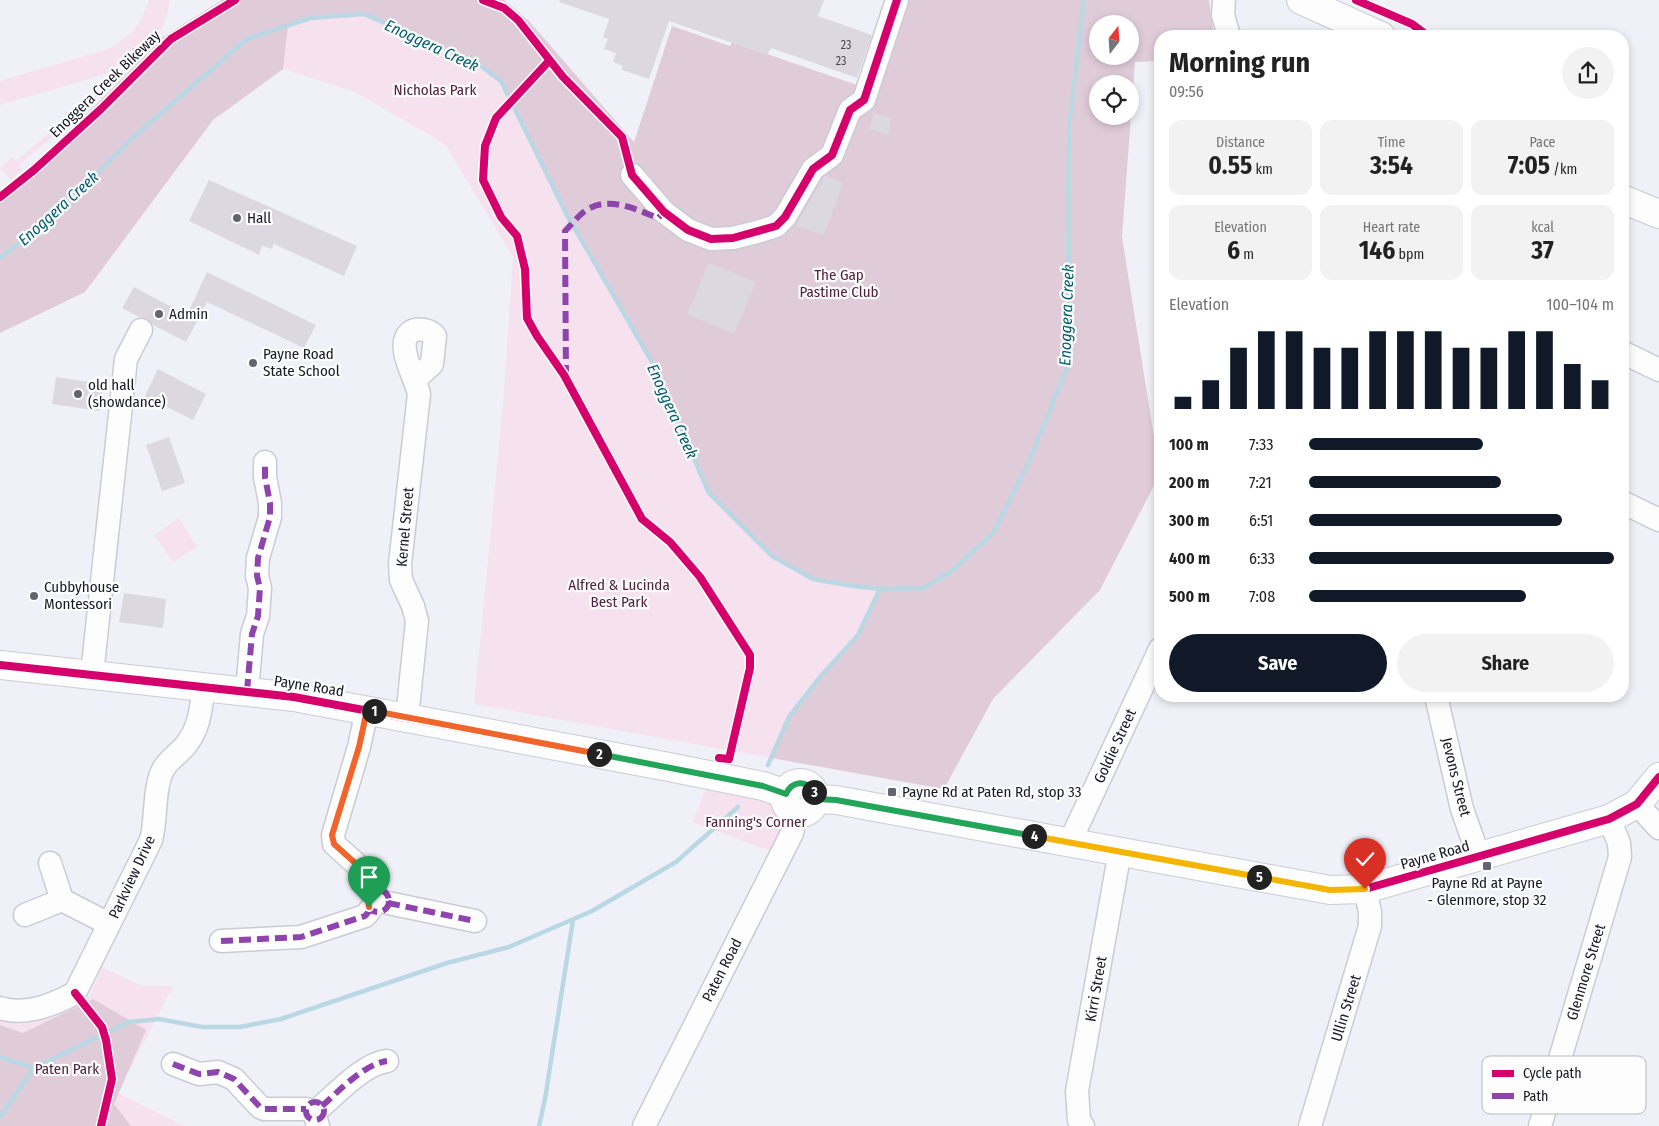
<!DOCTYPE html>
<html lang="en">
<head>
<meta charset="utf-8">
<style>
  body { margin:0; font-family:"Fira Sans Condensed",sans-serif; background:#f2f2f2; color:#222; height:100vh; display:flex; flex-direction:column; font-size:19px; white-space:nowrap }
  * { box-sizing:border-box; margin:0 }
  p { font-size:16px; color:#767676 }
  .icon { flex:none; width:28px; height:28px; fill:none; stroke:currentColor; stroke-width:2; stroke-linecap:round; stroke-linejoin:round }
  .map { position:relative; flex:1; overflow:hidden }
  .panel { position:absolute; left:1154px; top:30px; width:475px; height:672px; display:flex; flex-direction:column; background:#fff; border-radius:20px; box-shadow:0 2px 8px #0003 }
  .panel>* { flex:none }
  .needle { width:32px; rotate:17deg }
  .fabs { position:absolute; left:1089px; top:15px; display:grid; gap:10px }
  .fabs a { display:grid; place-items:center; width:50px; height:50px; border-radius:50%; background:#fff; box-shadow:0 2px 8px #0003; font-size:25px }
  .pin { position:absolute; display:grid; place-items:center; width:42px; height:42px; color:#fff; margin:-51px -21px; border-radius:50% 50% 50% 0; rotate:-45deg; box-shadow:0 0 5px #0007 }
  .pin .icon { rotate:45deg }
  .km { position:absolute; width:25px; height:25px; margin:-12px; border-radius:50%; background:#222; color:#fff; font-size:14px; line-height:25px; text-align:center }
  .round { display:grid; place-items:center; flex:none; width:52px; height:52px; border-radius:26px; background:#f2f2f2 }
  .headline { display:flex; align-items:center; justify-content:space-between; height:85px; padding:0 15px }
  h1 { font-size:28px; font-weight:700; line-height:38px }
  .stats { display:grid; grid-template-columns:repeat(3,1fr); gap:8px; height:85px; padding:5px 15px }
  .stats div { display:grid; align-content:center; border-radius:12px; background:#f2f2f2; text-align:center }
  .stats b { font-size:25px; font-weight:700 }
  .stats small { font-size:14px; font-weight:400 }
  .stats p { font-size:14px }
  .chart { height:140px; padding:10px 15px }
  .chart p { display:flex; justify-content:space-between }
  .chart svg { width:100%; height:90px; margin-top:5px; stroke:#111827; stroke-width:6 }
  .action { display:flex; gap:10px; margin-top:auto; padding:10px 15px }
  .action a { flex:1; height:58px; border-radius:30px; background:#111827; color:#fff; font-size:20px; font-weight:700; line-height:58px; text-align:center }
  .action a+a { background:#f2f2f2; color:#222 }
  ul { padding:0 15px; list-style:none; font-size:16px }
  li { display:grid; grid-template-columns:80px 60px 1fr; align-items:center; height:38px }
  li i { height:12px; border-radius:6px; background:#111827 }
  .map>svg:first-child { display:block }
  .green { fill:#f6e2ef }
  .forest { fill:#e0ccd9; fill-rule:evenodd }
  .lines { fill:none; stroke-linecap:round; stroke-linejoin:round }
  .stream { stroke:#b9d8e4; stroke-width:4.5 }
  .building { fill:#dbd8e0 }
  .minor-casing { stroke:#cbcbd4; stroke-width:25 }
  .major-casing { stroke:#cbcbd4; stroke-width:30 }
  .minor { stroke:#fdfdfe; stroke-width:22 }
  .major { stroke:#fdfdfe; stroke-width:28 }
  .quiet { stroke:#8e44ad; stroke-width:6; stroke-dasharray:12 6; stroke-linecap:butt }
  .cycleway-casing { stroke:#fdfdfd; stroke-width:11 }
  .cycleway { stroke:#d6006c; stroke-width:8 }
  .split-1-casing { stroke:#fff; stroke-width:10 }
  .split-2-casing { stroke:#fff; stroke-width:10 }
  .split-3-casing { stroke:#fff; stroke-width:10 }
  .split-4-casing { stroke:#fff; stroke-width:10 }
  .split-5-casing { stroke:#fff; stroke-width:10 }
  .split-6-casing { stroke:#fff; stroke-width:10 }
  .split-1 { stroke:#f0652b; stroke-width:6 }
  .split-2 { stroke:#f0652b; stroke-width:6 }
  .split-3 { stroke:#22a559; stroke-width:6 }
  .split-4 { stroke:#22a559; stroke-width:6 }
  .split-5 { stroke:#f5b400; stroke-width:6 }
  .split-6 { stroke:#f5b400; stroke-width:6 }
  .poi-dot { fill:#63646e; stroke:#fdfdfd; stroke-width:2 }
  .labels { text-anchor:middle; stroke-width:4.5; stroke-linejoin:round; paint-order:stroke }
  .number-label { font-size:12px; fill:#484852 }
  .street-label { font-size:15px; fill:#171823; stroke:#fdfdfd }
  .park-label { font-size:15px; fill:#52223d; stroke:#fdfdfd }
  .poi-label { font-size:15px; fill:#171823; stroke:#fdfdfd; text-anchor:start }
  .water-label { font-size:16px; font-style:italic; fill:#015e71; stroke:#fdfdfd }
  .key { fill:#fdfdfd; stroke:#b8b8bc; stroke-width:1 }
  .key-label { font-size:14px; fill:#171823 }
</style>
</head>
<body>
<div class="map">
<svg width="1659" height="1126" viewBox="0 0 1659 1126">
  <rect width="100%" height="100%" fill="#f0f1f8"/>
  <g class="green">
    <path d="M149,0H170C162,59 114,72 66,86C44,92 22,99 0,105V81L111,48L132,32L140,22Z"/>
    <path d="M364,14L474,61L501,81L530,140L652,362L709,494L772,556L813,579L853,586L880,589L858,635L821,676L789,717L771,758L474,704L503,404L513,257L445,144L355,92L283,69L213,120L85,292L0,333L247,39L310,18Z"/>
    <path d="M95,94L98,98L19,165L23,169L11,180L0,168L12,157L16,161Z"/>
    <path d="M179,518L197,547L173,562L154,535Z"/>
    <path d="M708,784L772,803L788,820L773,852L692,822Z"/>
    <path d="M102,967L140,985L173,986L118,1093L184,1126H0V1020C20,1026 70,1012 86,999C93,993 98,976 102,967Z"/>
  </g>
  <g class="forest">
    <path d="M222,0H504L529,21L634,142L672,26L730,46L732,42L863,87L872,97L909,0H1209L1214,36H1160V61L1135,62L1122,237L1160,474L1100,590L993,699L944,789L771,758L789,717L821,676L858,635L880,589L853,586L813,579L772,556L709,493L652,362L567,215L501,81L474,61L364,14L310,18L288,25L283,69L213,120L85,292L0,333V193L50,151L163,37ZM1098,24H1130V56H1098ZM1098,84H1130V116H1098Z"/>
    <path d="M93,999L146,1030L114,1104L131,1126H0V1025L23,1033Z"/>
  </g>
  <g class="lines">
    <g class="stream">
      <path d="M0,258L61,210L137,134L247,39L310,18L364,14L474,61L501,81L567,215L652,362L709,493L772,556L813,579L853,586L880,589L924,588L953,570L994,532L1030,459L1068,365L1069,128L1084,0"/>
      <path d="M768,765L789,717L821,676L858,635L880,589"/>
      <path d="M0,1057L34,1068"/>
      <path d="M0,1117L34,1068L129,1022L159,1019L202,1027H240L281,1019L447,963L509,947L592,911L676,862L738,807"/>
      <path d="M539,1126L545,1099L573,920"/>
    </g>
  </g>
  <g class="building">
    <path d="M560,0H824L818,16L872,35L857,78L771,48L767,55L669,21L649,79L622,70L623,66L613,62L616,53L604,49L608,39L603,37L609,19L559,2Z"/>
    <path d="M874,113L891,118L889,135L870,129Z"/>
    <path d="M825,176L843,183L824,235L797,226L801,216Z"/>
    <path d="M209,180L357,246L344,276L274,244L272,249L262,246L259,255L189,221Z"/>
    <path d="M709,263L756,282L734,334L687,314Z"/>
    <path d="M207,272L316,325L304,348L207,302L186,342L153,325L147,319L139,317L122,308L134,287L187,315Z"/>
    <path d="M158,369L206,394L193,420L145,396Z"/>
    <path d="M56,377L103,384L100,411L52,404Z"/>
    <path d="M169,437L185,483L162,491L146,445Z"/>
    <path d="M124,593L166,599L163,628L119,622Z"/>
  </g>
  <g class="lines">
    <g class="minor-casing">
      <g id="minor">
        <path d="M1224,0L1223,15L1229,36"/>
        <path d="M632,175L664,212L688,230L711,239L733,238L757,232L776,226L785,217L813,169L832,155L850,110L864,100L897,0"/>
        <path d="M1622,352L1659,370"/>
        <path d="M1622,502L1659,520"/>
        <path d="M92,674L126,359L141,330"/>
        <path d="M247,691L252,634L258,616L260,588L257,576L258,558L270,517V503L265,477V462"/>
        <path d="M1436,696L1462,809L1479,857"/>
        <path d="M367,710L359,747L333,835L334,844L364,871L375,891"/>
        <path d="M407,718L417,621L413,606L401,580L400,564L419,394C415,377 402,357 405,341C408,326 427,327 435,336L432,364L416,379"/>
        <path d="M1637,804L1659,828"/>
        <path d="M1071,843L1075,831L1160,649"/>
        <path d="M62,900L109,924"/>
        <path d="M388,903L475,921"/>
        <path d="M25,915L62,900L50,863"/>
        <path d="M221,941L301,937L365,916L371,909"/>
        <path d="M0,1008C24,1016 53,1005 75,993L151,840C157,819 153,786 164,768C170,758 182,752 188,742C200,726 201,706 204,687"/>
        <path d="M173,1064L199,1074L218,1072L234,1079L260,1107L264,1109H306"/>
        <path d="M322,1106C339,1091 364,1064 387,1061"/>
        <path d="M316,1119L318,1126"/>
        <path d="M644,1126L792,833L796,813"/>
        <path d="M1083,1126L1079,1120L1077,1091L1120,851"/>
        <path d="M1310,1126L1370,926V912L1365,889"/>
        <path d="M1540,1126L1620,857L1619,843L1609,819"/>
      </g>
    </g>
    <g class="major-casing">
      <g id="major">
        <path d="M1301,0L1381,36"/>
        <path d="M1622,199L1659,214"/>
        <path d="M0,665L294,697L669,767L763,786L786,794"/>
        <circle cx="800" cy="798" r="15"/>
        <path d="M816,799L836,800L1330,890L1365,889L1609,819L1637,804L1659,777"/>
      </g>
    </g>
    <use href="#minor" class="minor"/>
    <use href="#major" class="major"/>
    <g class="quiet">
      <path d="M566,377L565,231C572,224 578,216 585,211C608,195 635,209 658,218L664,212"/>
      <path d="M247,691L252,634L258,616L260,588L257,576L258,558L270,517V503L265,477V462"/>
      <path d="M359,747L333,835L334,844L364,871L375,891"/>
      <circle cx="378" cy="901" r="11"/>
      <path d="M388,903L475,921"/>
      <path d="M221,941L301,937L365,916L371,909"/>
      <path d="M173,1064L199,1074L218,1072L234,1079L260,1107L264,1109H306"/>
      <circle cx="315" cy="1111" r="9"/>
      <path d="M322,1106C339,1091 364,1064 387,1061"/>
    </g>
    <g class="cycleway-casing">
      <g id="cycleway">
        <path d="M483,0L504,8L518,20L563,77L622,137L632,175L664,212L688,230L711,239L733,238L776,226L785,217L813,169L832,155L850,110L864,100L897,0"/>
        <path d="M1356,0L1412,24L1428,36"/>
        <path d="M549,61L496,118L485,146L483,180L501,217L517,236L525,269L527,318L537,336L564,375L642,519L670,542L700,577L750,655V668L729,759L719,758"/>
        <path d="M0,197L34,170L101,109L171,39L235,0"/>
        <path d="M0,665L294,697L669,767L763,786L786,794"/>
        <path d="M816,799L836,800L1330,890L1365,889L1609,819L1637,804L1659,777"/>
        <path d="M75,993L102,1027L106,1040L112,1079L101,1126"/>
      </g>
    </g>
    <use href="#cycleway" class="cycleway"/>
  </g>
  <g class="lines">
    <g class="split-1-casing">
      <path id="split-1" d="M369,907L368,897L376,891L364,871L334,844L332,835L359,747L367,710L374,711"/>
    </g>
    <g class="split-2-casing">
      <path id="split-2" d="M374,711L599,754"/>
    </g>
    <g class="split-3-casing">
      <path id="split-3" d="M599,754L763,786L786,794C792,781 806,779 814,792"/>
    </g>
    <g class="split-4-casing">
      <path id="split-4" d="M814,792L816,799L836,800L1034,836"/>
    </g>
    <g class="split-5-casing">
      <path id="split-5" d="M1034,836L1259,877"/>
    </g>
    <g class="split-6-casing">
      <path id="split-6" d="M1259,877L1330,890L1365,889"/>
    </g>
    <use href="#split-1" class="split-1"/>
    <use href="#split-2" class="split-2"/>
    <use href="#split-3" class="split-3"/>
    <use href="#split-4" class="split-4"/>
    <use href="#split-5" class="split-5"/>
    <use href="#split-6" class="split-6"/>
  </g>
  <g class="poi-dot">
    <circle cx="237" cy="218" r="5"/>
    <circle cx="159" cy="314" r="5"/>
    <circle cx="253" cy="363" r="5"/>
    <circle cx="78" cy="394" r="5"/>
    <circle cx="34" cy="596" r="5"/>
    <rect x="887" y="787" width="10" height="10" rx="2.5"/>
    <rect x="1482" y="861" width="10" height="10" rx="2.5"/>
  </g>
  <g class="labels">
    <g class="number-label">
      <text x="846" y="49">23</text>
      <text x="841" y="65">23</text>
    </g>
    <g class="street-label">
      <text transform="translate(105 84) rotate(-44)" y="5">Enoggera Creek Bikeway</text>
      <text transform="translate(405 527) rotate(-85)" y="5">Kernel Street</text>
      <text transform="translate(309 686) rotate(9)" y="5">Payne Road</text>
      <text transform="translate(1115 746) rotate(-65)" y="5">Goldie Street</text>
      <text transform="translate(1456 777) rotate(76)" y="5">Jevons Street</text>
      <text transform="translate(1435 855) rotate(-16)" y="5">Payne Road</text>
      <text transform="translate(132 877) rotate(-65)" y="5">Parkview Drive</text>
      <text transform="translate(722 970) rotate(-63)" y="5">Paten Road</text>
      <text transform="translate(1586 972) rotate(-73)" y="5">Glenmore Street</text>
      <text transform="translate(1096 989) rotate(-80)" y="5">Kirri Street</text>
      <text transform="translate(1346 1008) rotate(-73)" y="5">Ullin Street</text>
    </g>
    <g class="park-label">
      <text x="435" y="95">Nicholas Park</text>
      <text x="839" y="280">The Gap<tspan x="839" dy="17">Pastime Club</tspan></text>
      <text x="619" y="590">Alfred &amp; Lucinda<tspan x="619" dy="17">Best Park</tspan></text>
      <text x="756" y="827">Fanning's Corner</text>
      <text x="67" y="1074">Paten Park</text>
    </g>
    <g class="poi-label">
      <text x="247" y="223">Hall</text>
      <text x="169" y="319">Admin</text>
      <text x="263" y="359">Payne Road<tspan x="263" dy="17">State School</tspan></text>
      <text x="88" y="390">old hall<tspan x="88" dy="17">(showdance)</tspan></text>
      <text x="44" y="592">Cubbyhouse<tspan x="44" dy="17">Montessori</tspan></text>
      <text x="902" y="797">Payne Rd at Paten Rd, stop 33</text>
      <text x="1487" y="888" text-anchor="middle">Payne Rd at Payne<tspan x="1487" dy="17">- Glenmore, stop 32</tspan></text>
    </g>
    <g class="water-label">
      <text transform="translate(432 45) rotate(25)" y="6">Enoggera Creek</text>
      <text transform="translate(58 208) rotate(-42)" y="6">Enoggera Creek</text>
      <text transform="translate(1066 315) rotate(-88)" y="6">Enoggera Creek</text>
      <text transform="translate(673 411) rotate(66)" y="6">Enoggera Creek</text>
    </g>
  </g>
  <rect x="1482" y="1056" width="164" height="58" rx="8" class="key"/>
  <rect x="1492" y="1070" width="22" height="7" fill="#d6006c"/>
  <rect x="1492" y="1093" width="22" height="6" fill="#8e44ad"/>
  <g class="key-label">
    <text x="1523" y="1078">Cycle path</text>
    <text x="1523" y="1101">Path</text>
  </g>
</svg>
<div class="fabs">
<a><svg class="needle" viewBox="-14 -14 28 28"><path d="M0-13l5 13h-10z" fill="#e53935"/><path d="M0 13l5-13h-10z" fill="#767676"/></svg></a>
<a><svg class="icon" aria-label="locate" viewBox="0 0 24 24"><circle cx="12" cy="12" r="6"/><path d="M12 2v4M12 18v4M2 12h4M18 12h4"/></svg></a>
</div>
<div class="pin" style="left:369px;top:907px;background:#1e9e55"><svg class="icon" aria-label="arrive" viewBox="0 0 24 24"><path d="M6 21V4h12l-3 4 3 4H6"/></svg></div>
<div class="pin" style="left:1365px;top:889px;background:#d93025"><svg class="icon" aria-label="check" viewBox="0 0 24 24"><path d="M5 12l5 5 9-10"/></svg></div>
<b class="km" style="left:374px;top:711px">1</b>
<b class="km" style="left:599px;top:754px">2</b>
<b class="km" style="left:814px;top:792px">3</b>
<b class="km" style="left:1034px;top:836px">4</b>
<b class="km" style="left:1259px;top:877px">5</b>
<section class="panel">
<div class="headline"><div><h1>Morning run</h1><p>09:56</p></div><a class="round"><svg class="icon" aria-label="share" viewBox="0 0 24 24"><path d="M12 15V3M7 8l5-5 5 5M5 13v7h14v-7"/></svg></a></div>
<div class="stats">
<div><p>Distance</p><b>0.55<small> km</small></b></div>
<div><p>Time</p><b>3:54</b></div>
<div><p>Pace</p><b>7:05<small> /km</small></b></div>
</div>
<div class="stats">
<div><p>Elevation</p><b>6<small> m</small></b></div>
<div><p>Heart rate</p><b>146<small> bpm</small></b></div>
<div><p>kcal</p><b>37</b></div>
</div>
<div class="chart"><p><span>Elevation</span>100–104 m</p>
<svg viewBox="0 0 160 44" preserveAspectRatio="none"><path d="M5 44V38M15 44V30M25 44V14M35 44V6M45 44V6M55 44V14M65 44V14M75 44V6M85 44V6M95 44V6M105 44V14M115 44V14M125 44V6M135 44V6M145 44V22M155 44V30"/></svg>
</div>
<ul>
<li><b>100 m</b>7:33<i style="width:57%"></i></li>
<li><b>200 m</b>7:21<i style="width:63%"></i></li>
<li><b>300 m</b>6:51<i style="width:83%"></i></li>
<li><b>400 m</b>6:33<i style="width:100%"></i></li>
<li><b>500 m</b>7:08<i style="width:71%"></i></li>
</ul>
<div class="action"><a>Save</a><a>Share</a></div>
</section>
</div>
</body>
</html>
